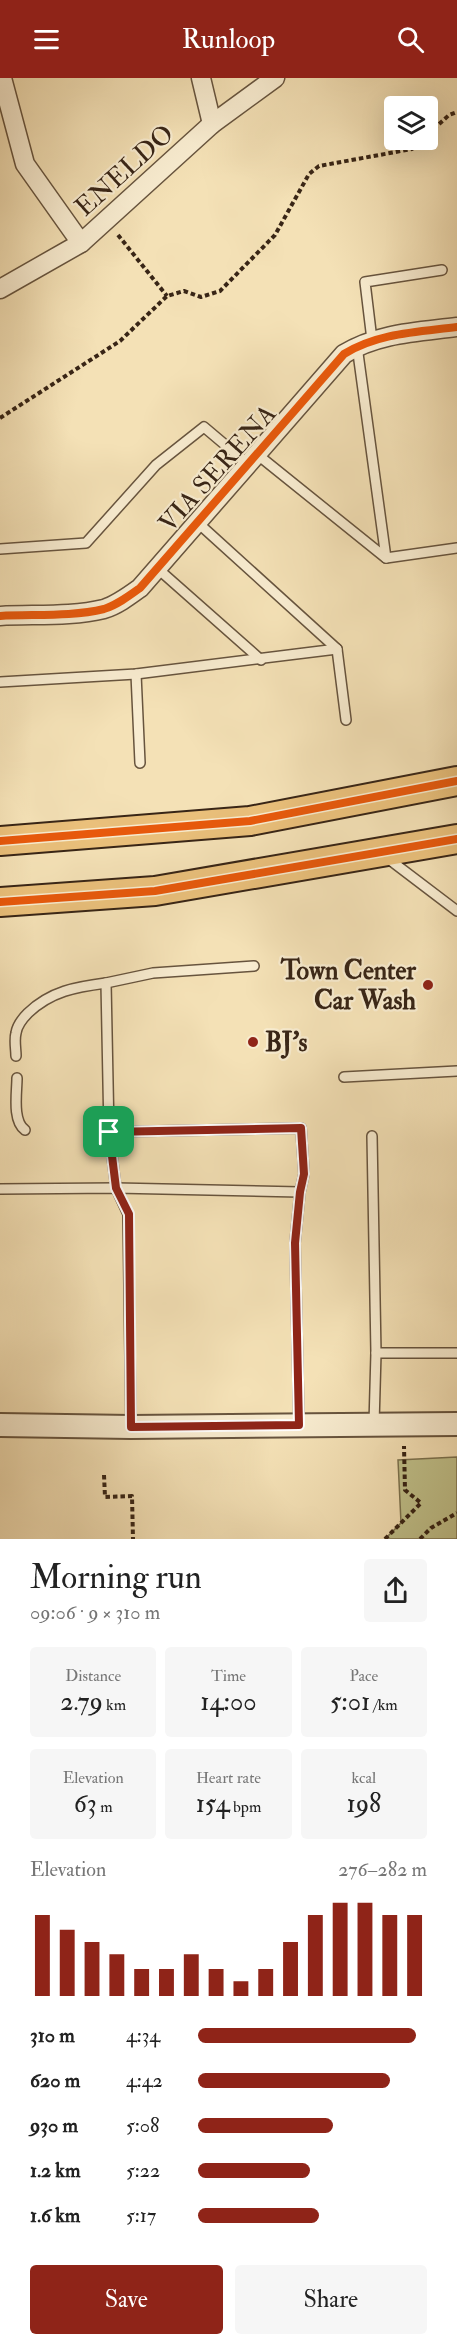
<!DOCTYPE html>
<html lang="en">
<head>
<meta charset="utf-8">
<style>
  body { margin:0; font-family:"IM FELL Double Pica",serif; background:#f6f6f6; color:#222; height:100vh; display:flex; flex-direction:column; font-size:22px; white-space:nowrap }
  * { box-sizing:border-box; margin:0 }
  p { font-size:20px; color:#767676 }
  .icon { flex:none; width:33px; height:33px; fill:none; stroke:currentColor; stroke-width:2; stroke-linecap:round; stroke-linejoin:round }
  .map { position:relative; height:1461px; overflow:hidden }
  .sheet { display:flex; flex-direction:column; background:#fff; flex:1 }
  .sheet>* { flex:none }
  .buttons { position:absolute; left:384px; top:18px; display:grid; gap:12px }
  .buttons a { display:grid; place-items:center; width:54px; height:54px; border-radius:6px; background:#fff; box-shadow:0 6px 24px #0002; font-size:30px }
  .pin { position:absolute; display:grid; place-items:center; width:51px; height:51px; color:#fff; margin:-26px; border-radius:12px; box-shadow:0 3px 9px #0006 }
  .round { display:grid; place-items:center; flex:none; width:63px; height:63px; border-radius:6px; background:#f6f6f6 }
  .summary { display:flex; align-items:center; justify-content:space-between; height:102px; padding:0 30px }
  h1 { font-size:33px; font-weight:600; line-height:45px }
  .stats { display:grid; grid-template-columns:repeat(3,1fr); gap:9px; height:102px; padding:6px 30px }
  .stats div { display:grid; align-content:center; border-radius:6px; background:#f6f6f6; text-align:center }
  .stats b { font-size:26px; font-weight:600 }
  .stats small { font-size:16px; font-weight:400 }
  .stats p { font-size:16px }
  .chart { height:168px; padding:12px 30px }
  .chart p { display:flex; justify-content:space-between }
  .chart svg { width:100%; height:108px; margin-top:6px; stroke:#8f2418; stroke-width:6 }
  .button { display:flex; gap:12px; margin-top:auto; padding:12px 30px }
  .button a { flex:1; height:69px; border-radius:6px; background:#8f2418; color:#fff; font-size:24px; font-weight:600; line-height:69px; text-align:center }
  .button a+a { background:#f6f6f6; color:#222 }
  ul { padding:0 30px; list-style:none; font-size:20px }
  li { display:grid; grid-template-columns:96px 72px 1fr; align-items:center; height:45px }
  li i { height:15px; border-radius:8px; background:#8f2418 }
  header { display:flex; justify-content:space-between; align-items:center; height:78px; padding:0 30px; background:#8f2418; color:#fff; font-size:27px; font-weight:600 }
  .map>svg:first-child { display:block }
  .green { fill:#c0c18b; stroke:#7c7350; stroke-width:1.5 }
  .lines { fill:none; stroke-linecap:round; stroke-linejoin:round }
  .service-casing { stroke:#67543e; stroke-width:12 }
  .minor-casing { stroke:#67543e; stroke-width:21 }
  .tertiary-casing { stroke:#67543e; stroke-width:26 }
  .primary-casing { stroke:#382516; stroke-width:32 }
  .path { stroke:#382516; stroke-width:4; stroke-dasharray:4.5 3; stroke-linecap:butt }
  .service { stroke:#f8ecd0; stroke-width:9 }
  .minor { stroke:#f8ecd0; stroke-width:18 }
  .tertiary { stroke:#f8ecd0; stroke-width:22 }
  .primary { stroke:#eac07b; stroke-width:28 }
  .cycleway-casing { stroke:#f8ecd0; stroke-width:11 }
  .cycleway { stroke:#e8590c; stroke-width:8 }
  .route-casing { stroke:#fff; stroke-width:12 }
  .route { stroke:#8f2418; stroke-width:8 }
  .poi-dot { fill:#8f2418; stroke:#f8ecd0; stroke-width:2 }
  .labels { text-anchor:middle; stroke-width:4.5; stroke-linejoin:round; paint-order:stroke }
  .street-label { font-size:26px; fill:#382516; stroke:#f8ecd0 }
  .poi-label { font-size:26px; font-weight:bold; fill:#382516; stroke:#f8ecd0; text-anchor:end }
</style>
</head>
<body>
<header><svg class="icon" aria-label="menu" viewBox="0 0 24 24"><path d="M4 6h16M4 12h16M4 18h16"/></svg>Runloop<svg class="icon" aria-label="search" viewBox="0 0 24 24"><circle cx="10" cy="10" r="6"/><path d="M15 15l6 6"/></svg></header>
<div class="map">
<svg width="457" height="1461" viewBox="0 0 457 1461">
  <rect width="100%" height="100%" fill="#f4e1b6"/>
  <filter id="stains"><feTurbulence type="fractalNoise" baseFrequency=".00333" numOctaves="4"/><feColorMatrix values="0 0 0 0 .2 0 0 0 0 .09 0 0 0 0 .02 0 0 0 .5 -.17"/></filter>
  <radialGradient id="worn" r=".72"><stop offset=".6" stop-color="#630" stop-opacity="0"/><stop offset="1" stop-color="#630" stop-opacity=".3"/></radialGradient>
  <path class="green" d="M457,1379V1461H385L401,1445L398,1382Z"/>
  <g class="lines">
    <g class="service-casing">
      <g id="service">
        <path d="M372,262L365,204L442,192"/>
        <path d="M357,268L386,480"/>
        <path d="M258,377L386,480L457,470"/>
        <path d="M197,444L337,571L346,642"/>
        <path d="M0,471L86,465L156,387L204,349L249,387"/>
        <path d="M157,490L261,582"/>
        <path d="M136,596L140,685"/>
        <path d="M0,604L136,596L337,571"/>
        <path d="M386,779L457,833"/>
        <path d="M16,978C16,971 14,962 16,955C17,948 23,940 28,935C51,913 76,909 106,905"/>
        <path d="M344,999L457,993"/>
        <path d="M17,1000C17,1014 12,1043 25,1052"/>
        <path d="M109,1054L301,1050L304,1096L300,1114L295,1165L299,1346"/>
        <path d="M372,1058L376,1275"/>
        <path d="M0,1111L116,1110L300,1114"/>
        <path d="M374,1346L376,1275H457"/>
        <path d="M131,1349L128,1136L116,1110L109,1054L106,905L153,895L254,888"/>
      </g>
    </g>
    <g class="minor-casing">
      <g id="minor">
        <path d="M2,0L25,86L81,165"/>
        <path d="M201,0L212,46"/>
        <path d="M0,211L81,165L212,46L275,0"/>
        <path d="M0,538C33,536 71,539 104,531C117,527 129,518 140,510L344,276C378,255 418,254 457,249"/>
      </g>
    </g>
    <g class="tertiary-casing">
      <path id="tertiary" d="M0,1347L131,1349L457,1346"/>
    </g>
    <g class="primary-casing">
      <g id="primary">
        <path d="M0,763L250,743L457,703"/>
        <path d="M0,824L155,813L457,761"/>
      </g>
    </g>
    <g class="path">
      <path d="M428,56L449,37L457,34"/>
      <path d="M118,157L167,218"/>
      <path d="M0,340L120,263L167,218L184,213L201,219L220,213L275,157L309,96L319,88L412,71L422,62"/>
      <path d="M104,1397L105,1419L132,1418L133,1461"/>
      <path d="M385,1461L421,1425L405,1412L404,1368"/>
      <path d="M420,1461L431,1450L457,1435"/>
    </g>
    <use href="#service" class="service"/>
    <use href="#minor" class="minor"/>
    <use href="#tertiary" class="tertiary"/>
    <use href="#primary" class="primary"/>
    <g class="cycleway-casing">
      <g id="cycleway">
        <path d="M0,538C33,536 71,539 104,531C117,527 129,518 140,510L344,276C378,255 418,254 457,249"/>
        <path d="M0,763L250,743L457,703"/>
        <path d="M0,824L155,813L457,761"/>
      </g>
    </g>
    <use href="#cycleway" class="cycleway"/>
  </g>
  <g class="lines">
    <g class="route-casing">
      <path id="route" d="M301,1050L304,1096L300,1114L295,1165L299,1347L131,1349L129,1136L116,1110L109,1054Z"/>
    </g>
    <use href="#route" class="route"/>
  </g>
  <g class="poi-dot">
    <circle cx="428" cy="907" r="6"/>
    <circle cx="253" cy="964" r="6"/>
  </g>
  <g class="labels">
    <g class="street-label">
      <text transform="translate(124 92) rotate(-42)" y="9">ENELDO</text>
      <text transform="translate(217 390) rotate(-48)" y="9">VIA SERENA</text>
    </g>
    <g class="poi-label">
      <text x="416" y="901">Town Center<tspan x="416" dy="30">Car Wash</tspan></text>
      <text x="265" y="973" text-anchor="start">BJ's</text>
    </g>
  </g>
  <rect width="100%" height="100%" filter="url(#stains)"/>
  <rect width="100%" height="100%" fill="url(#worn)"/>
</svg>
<div class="buttons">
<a><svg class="icon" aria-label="layers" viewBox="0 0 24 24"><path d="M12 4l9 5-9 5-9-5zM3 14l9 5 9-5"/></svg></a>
</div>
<div class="pin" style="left:109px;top:1054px;background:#1e9e55"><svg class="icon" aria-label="arrive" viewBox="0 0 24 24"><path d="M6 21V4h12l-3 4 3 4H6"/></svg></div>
</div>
<section class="sheet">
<div class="summary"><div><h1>Morning run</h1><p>09:06 · 9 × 310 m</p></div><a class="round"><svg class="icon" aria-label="share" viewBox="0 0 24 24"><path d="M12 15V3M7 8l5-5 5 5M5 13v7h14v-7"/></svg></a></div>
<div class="stats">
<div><p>Distance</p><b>2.79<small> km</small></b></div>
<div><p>Time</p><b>14:00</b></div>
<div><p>Pace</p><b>5:01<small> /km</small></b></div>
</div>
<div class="stats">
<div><p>Elevation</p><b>63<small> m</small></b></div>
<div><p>Heart rate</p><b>154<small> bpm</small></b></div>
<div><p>kcal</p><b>198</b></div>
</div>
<div class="chart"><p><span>Elevation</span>276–282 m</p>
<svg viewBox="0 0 160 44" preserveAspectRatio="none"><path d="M5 44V11M15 44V17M25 44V22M35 44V27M45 44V33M55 44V33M65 44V27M75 44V33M85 44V38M95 44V33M105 44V22M115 44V11M125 44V6M135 44V6M145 44V11M155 44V11"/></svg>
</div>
<ul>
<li><b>310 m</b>4:34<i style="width:95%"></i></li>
<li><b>620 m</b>4:42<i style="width:84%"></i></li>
<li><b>930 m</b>5:08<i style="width:59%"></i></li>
<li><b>1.2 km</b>5:22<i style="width:49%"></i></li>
<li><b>1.6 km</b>5:17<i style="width:53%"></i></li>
</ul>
<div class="button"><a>Save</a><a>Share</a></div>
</section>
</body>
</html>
